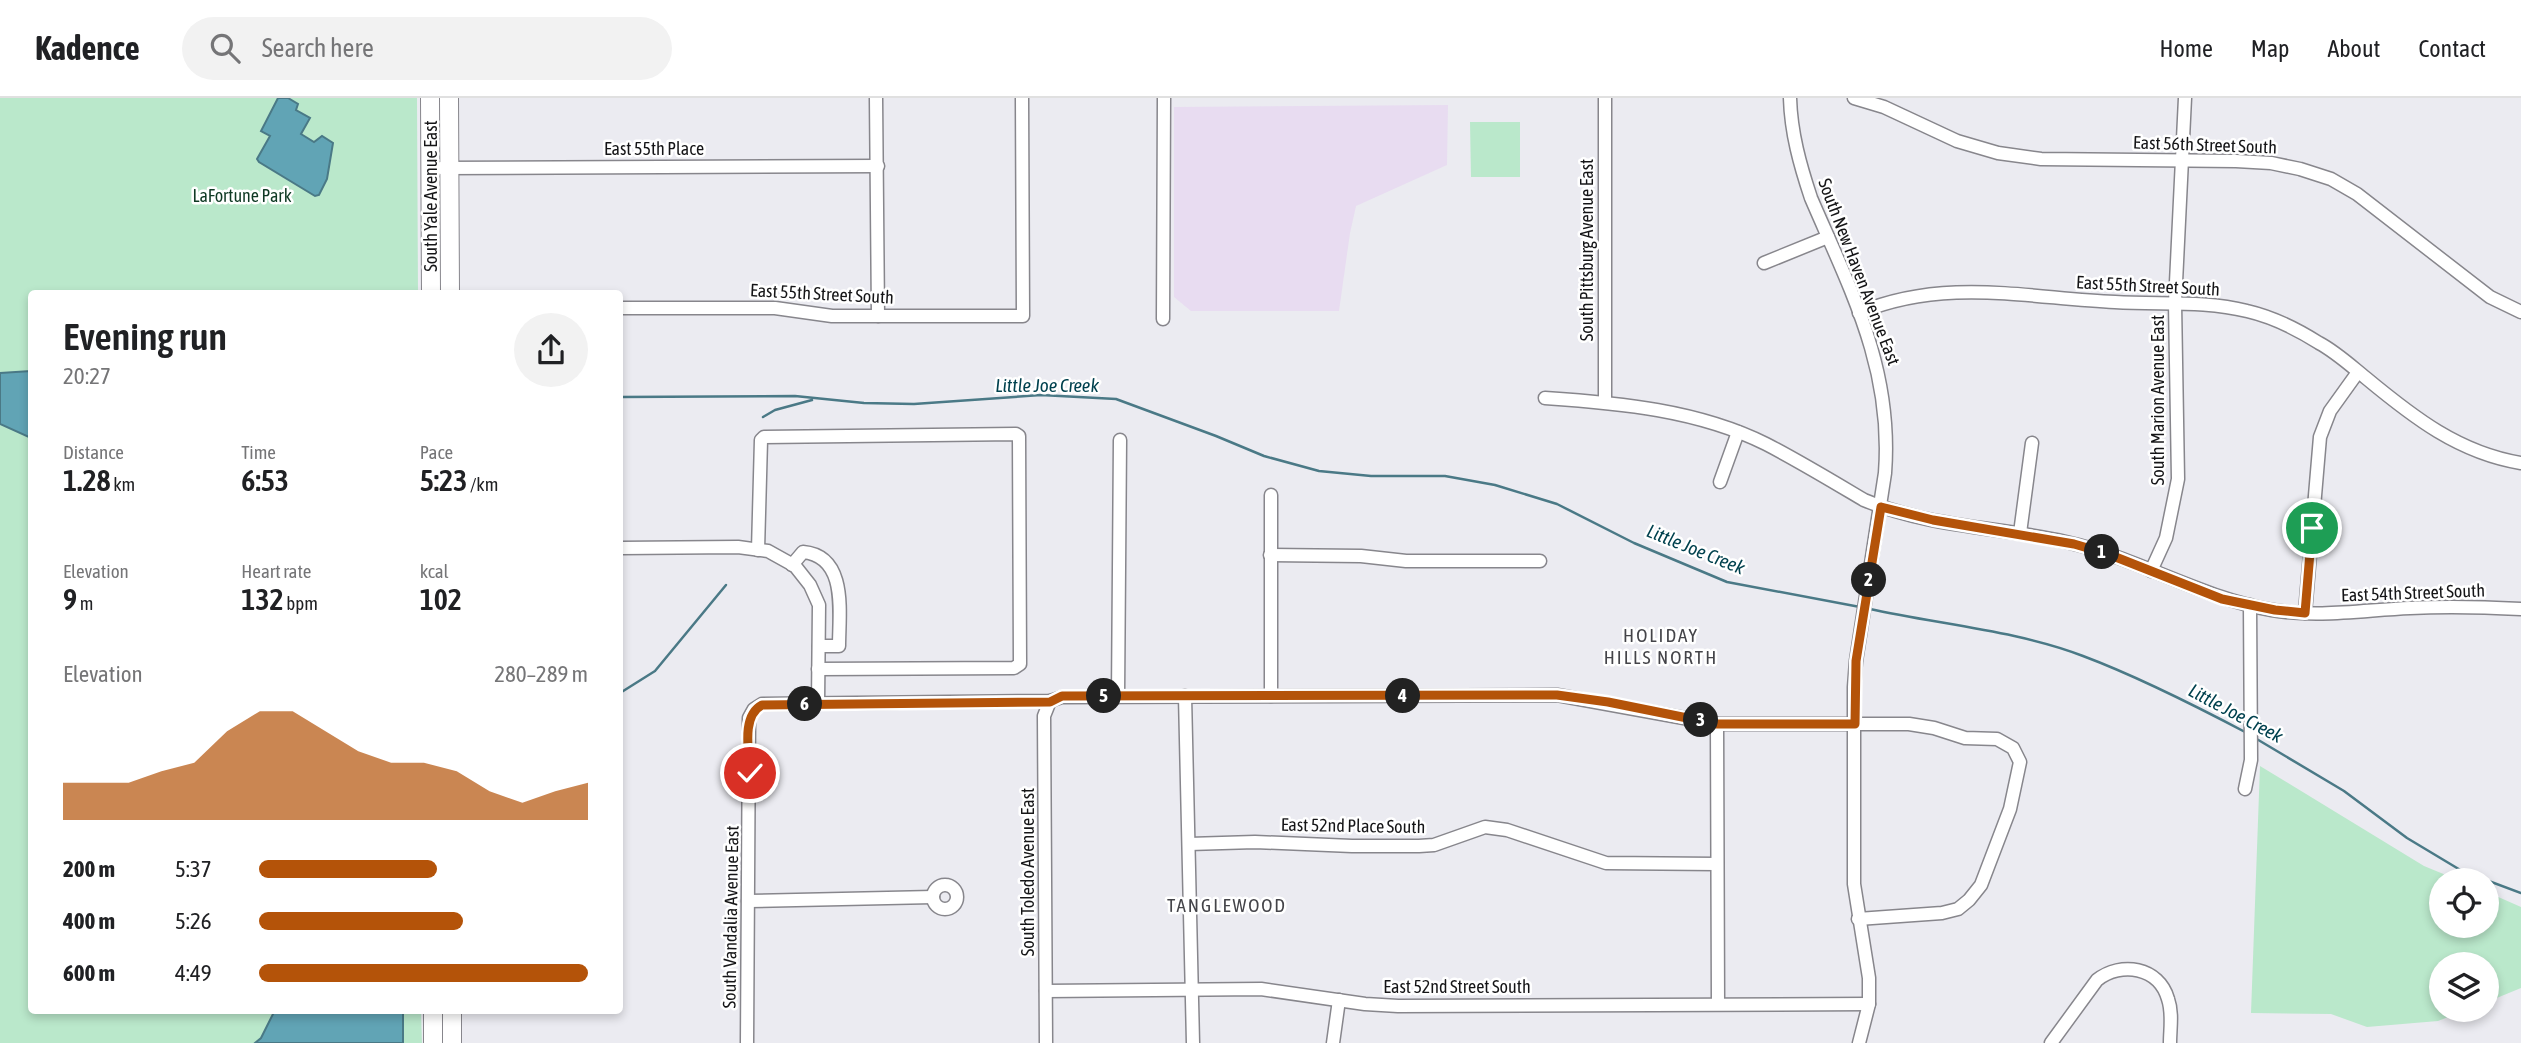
<!DOCTYPE html>
<html lang="en">
<head>
<meta charset="utf-8">
<style>
  body { margin:0; font-family:"Asap Condensed",sans-serif; background:#f2f2f2; color:#202124; height:100vh; display:flex; flex-direction:column; font-size:26px; white-space:nowrap }
  * { box-sizing:border-box; margin:0 }
  p { font-size:23px; color:#757577 }
  .icon { flex:none; width:38px; height:38px; fill:none; stroke:currentColor; stroke-width:2; stroke-linecap:round; stroke-linejoin:round }
  .map { position:relative; flex:1; overflow:hidden }
  .sheet { position:absolute; left:28px; top:192px; width:595px; height:724px; display:flex; flex-direction:column; background:#fff; border-radius:7px; box-shadow:0 4px 10px #0003 }
  .sheet>* { flex:none }
  .tools { position:absolute; left:2429px; top:770px; display:grid; gap:14px }
  .tools a { display:grid; place-items:center; width:70px; height:70px; border-radius:50%; background:#fff; box-shadow:0 4px 10px #0003; font-size:35px }
  .pin { position:absolute; display:grid; place-items:center; width:60px; height:60px; color:#fff; margin:-30px; border:4px solid #fff; border-radius:50%; box-shadow:0 2px 7px #0007 }
  .km { position:absolute; width:35px; height:35px; margin:-18px; border-radius:50%; background:#222; color:#fff; font-size:19px; line-height:35px; text-align:center }
  .round { display:grid; place-items:center; flex:none; width:74px; height:74px; border-radius:37px; background:#f2f2f2 }
  .overview { display:flex; align-items:center; justify-content:space-between; height:119px; padding:0 35px }
  h1 { font-size:38px; font-weight:600; line-height:52px }
  .stats { display:grid; grid-template-columns:repeat(3,1fr); gap:10px; height:119px; padding:7px 35px }
  .stats div { display:grid; align-content:center }
  .stats b { font-size:30px; font-weight:600 }
  .stats small { font-size:19px; font-weight:400 }
  .stats p { font-size:19px }
  .chart { height:196px; padding:14px 35px }
  .chart p { display:flex; justify-content:space-between }
  .chart svg { width:100%; height:126px; margin-top:7px; fill:#b45309; opacity:.7 }
  ul { padding:0 35px; list-style:none; font-size:23px }
  li { display:grid; grid-template-columns:112px 84px 1fr; align-items:center; height:52px }
  li i { height:18px; border-radius:9px; background:#b45309 }
  header { display:flex; align-items:center; gap:42px; box-sizing:border-box; height:98px; padding:0 35px; background:#fff; border-bottom:2px solid #e0e0e0 }
  header strong { font-size:33px }
  nav { display:flex; gap:38px; margin-inline-start:auto; font-size:24px }
  .search { width:490px; height:63px; background:#f2f2f2; display:flex; align-items:center; gap:18px; box-sizing:border-box; padding:0 24px; border-radius:38px; color:#757577; font-size:26px }
  .map>svg:first-child { display:block }
  .education { fill:#e8dcf1 }
  .green { fill:#bae8cb }
  .water { fill:#61a4b5; stroke:#4a7986; stroke-width:2 }
  .lines { fill:none; stroke-linecap:round; stroke-linejoin:round }
  .stream { stroke:#4a7986; stroke-width:2.5 }
  .minor-casing { stroke:#87868c; stroke-width:15 }
  .primary-casing { stroke:#87868c; stroke-width:20 }
  .minor { stroke:#fff; stroke-width:12 }
  .primary { stroke:#fff; stroke-width:18 }
  .route-casing { stroke:#fff; stroke-width:14 }
  .route { stroke:#b45309; stroke-width:9 }
  .labels { text-anchor:middle; stroke-width:5; stroke-linejoin:round; paint-order:stroke }
  .street-label { font-size:18px; fill:#151517; stroke:#fff }
  .park-label { font-size:18px; fill:#0f3a24; stroke:#fff }
  .water-label { font-size:19px; font-style:italic; fill:#00414e; stroke:#fff }
  .neighbourhood-label { font-size:19px; letter-spacing:2px; fill:#444449; stroke:#fff }
</style>
</head>
<body>
<header>
<strong>Kadence</strong>
<div class="search"><svg class="icon" aria-label="search" viewBox="0 0 24 24"><circle cx="10" cy="10" r="6"/><path d="M15 15l6 6"/></svg>Search here</div>
<nav><a>Home</a><a>Map</a><a>About</a><a>Contact</a></nav>
</header>
<div class="map">
<svg width="2521" height="945" viewBox="0 0 2521 945">
  <rect width="100%" height="100%" fill="#ebebf1"/>
  <path class="education" d="M1448,7L1447,67L1356,108L1350,135L1339,213H1191L1174,199V9Z"/>
  <g class="green">
    <path d="M0,0H417L418,196H32V914H421L422,945H0Z"/>
    <path d="M1470,24H1520V79H1471Z"/>
    <path d="M2260,668L2424,768L2458,782H2441V828H2487V794L2521,809V890L2487,904V866H2441V912H2466L2438,923L2367,929L2331,916L2251,915Z"/>
  </g>
  <g class="water">
    <path d="M278,0H288L298,6L296,12L310,20L301,36L314,44L322,38L333,45L327,81L319,97L315,98L259,64L257,61L270,38L261,33Z"/>
    <path d="M31,273H32L31,340L0,326V275Z"/>
    <path d="M274,914H403V945H255L261,940Z"/>
  </g>
  <g class="lines">
    <g class="stream">
      <path d="M620,299L795,298L864,305L914,306L1041,297L1116,301L1216,338L1264,358L1319,373L1371,378H1445L1495,387L1557,406L1634,445L1727,484L1860,509"/>
      <path d="M763,319L775,312L812,302"/>
      <path d="M1870,511C1937,526 2019,533 2083,558C2139,579 2194,607 2247,635"/>
      <path d="M620,595L655,573L726,487"/>
      <path d="M2255,640L2344,693L2407,740L2462,773L2521,795"/>
    </g>
    <g class="minor-casing">
      <g id="minor">
        <path d="M876,0L878,218"/>
        <path d="M1790,0C1791,35 1800,67 1811,100C1851,193 1893,271 1885,375L1856,563L1854,589V786L1869,880V906L1859,945"/>
        <path d="M1854,0L1884,9L1957,43L1998,55L2041,61L2236,63L2271,65L2300,71L2331,81L2357,96L2490,199L2521,214"/>
        <path d="M441,70L878,68"/>
        <path d="M1764,165L1828,139"/>
        <path d="M620,210H775L832,218H1023L1022,0"/>
        <path d="M1859,215C1944,179 2027,200 2115,204C2159,207 2204,202 2247,213C2273,219 2297,231 2319,245C2336,254 2351,268 2366,280C2413,319 2459,355 2521,365"/>
        <path d="M1163,221L1164,0"/>
        <path d="M1545,300C1619,305 1698,312 1766,346C1799,363 1832,383 1864,402C1928,429 1999,429 2066,444C2138,460 2198,499 2272,512C2318,520 2364,512 2410,510C2447,508 2484,509 2521,511"/>
        <path d="M1605,304V0"/>
        <path d="M1720,384L1738,334"/>
        <path d="M1271,397V598"/>
        <path d="M2020,435L2032,345"/>
        <path d="M620,450L738,449L768,453L795,468L810,487L819,507L818,605"/>
        <path d="M758,452L761,342L764,339L1016,336L1019,338L1020,566L1014,570L818,571"/>
        <path d="M1270,457L1361,458L1406,463H1540"/>
        <path d="M792,467L803,454C848,458 839,515 839,548H819"/>
        <path d="M2151,473L2166,440L2178,381L2175,205L2185,0"/>
        <path d="M2305,515L2320,339L2330,313L2358,274"/>
        <path d="M1185,598L1193,945"/>
        <path d="M1118,599L1120,342"/>
        <path d="M1717,626L1718,905"/>
        <path d="M2245,691L2251,662L2250,507"/>
        <path d="M1189,746L1255,744L1352,748H1419L1434,747L1485,729L1507,732L1606,765L1717,766"/>
        <circle cx="945" cy="799" r="12"/>
        <path d="M748,803L933,799"/>
        <path d="M1046,893L1261,891L1365,906L1398,908L1869,906"/>
        <path d="M747,945L749,620L754,611L762,606L1050,603L1062,599L1557,597L1717,626H1909L1934,630L1965,640L1997,641L2013,650L2020,664L2010,711L1981,787L1969,802L1958,811L1942,815L1858,821"/>
        <path d="M1046,945L1044,618L1050,603"/>
        <path d="M1333,945L1339,902"/>
        <path d="M2051,945L2097,882C2121,863 2159,869 2168,901C2173,915 2170,931 2170,945"/>
      </g>
    </g>
    <g class="primary-casing">
      <g id="primary">
        <path d="M430,0L431,196"/>
        <path d="M449,0L450,196"/>
        <path d="M433,914V945"/>
        <path d="M452,914V945"/>
      </g>
    </g>
    <use href="#minor" class="minor"/>
    <use href="#primary" class="primary"/>
  </g>
  <g class="lines">
    <g class="route-casing">
      <path id="route" d="M750,675C749,654 741,618 762,607L1050,604L1062,598L1557,597L1608,604L1717,626H1855L1856,563L1881,409L1933,422L2074,446L2108,456L2222,501L2275,512L2305,515L2312,430"/>
    </g>
    <use href="#route" class="route"/>
  </g>
  <g class="labels">
    <g class="street-label">
      <text transform="translate(2205 47) rotate(2)" y="6">East 56th Street South</text>
      <text x="654" y="57">East 55th Place</text>
      <text transform="translate(431 98) rotate(-90)" y="6">South Yale Avenue East</text>
      <text transform="translate(1587 152) rotate(-90)" y="6">South Pittsburg Avenue East</text>
      <text transform="translate(1859 174) rotate(69)" y="6">South New Haven Avenue East</text>
      <text transform="translate(2148 188) rotate(3)" y="6">East 55th Street South</text>
      <text transform="translate(822 196) rotate(3)" y="6">East 55th Street South</text>
      <text transform="translate(2158 302) rotate(-90)" y="6">South Marion Avenue East</text>
      <text transform="translate(2413 495) rotate(-2)" y="6">East 54th Street South</text>
      <text transform="translate(1353 728) rotate(1)" y="6">East 52nd Place South</text>
      <text transform="translate(1028 774) rotate(-90)" y="6">South Toledo Avenue East</text>
      <text transform="translate(731 819) rotate(-89)" y="6">South Vandalia Avenue East</text>
      <text x="1457" y="895">East 52nd Street South</text>
    </g>
    <g class="park-label">
      <text x="242" y="104">LaFortune Park</text>
    </g>
    <g class="water-label">
      <text x="1047" y="294">Little Joe Creek</text>
      <text transform="translate(1696 451) rotate(22)" y="7">Little Joe Creek</text>
      <text transform="translate(2236 615) rotate(28)" y="7">Little Joe Creek</text>
    </g>
    <g class="neighbourhood-label">
      <text x="1661" y="544">HOLIDAY<tspan x="1661" dy="22">HILLS NORTH</tspan></text>
      <text x="1227" y="814">TANGLEWOOD</text>
    </g>
  </g>
</svg>
<div class="tools">
<a><svg class="icon" aria-label="locate" viewBox="0 0 24 24"><circle cx="12" cy="12" r="6"/><path d="M12 2v4M12 18v4M2 12h4M18 12h4"/></svg></a>
<a><svg class="icon" aria-label="layers" viewBox="0 0 24 24"><path d="M12 4l9 5-9 5-9-5zM3 14l9 5 9-5"/></svg></a>
</div>
<div class="pin" style="left:2312px;top:430px;background:#1e9e55"><svg class="icon" aria-label="arrive" viewBox="0 0 24 24"><path d="M6 21V4h12l-3 4 3 4H6"/></svg></div>
<div class="pin" style="left:750px;top:675px;background:#d93025"><svg class="icon" aria-label="check" viewBox="0 0 24 24"><path d="M5 12l5 5 9-10"/></svg></div>
<b class="km" style="left:2102px;top:454px">1</b>
<b class="km" style="left:1869px;top:482px">2</b>
<b class="km" style="left:1701px;top:622px">3</b>
<b class="km" style="left:1403px;top:598px">4</b>
<b class="km" style="left:1104px;top:598px">5</b>
<b class="km" style="left:805px;top:606px">6</b>
<section class="sheet">
<div class="overview"><div><h1>Evening run</h1><p>20:27</p></div><a class="round"><svg class="icon" aria-label="share" viewBox="0 0 24 24"><path d="M12 15V3M7 8l5-5 5 5M5 13v7h14v-7"/></svg></a></div>
<div class="stats">
<div><p>Distance</p><b>1.28<small> km</small></b></div>
<div><p>Time</p><b>6:53</b></div>
<div><p>Pace</p><b>5:23<small> /km</small></b></div>
</div>
<div class="stats">
<div><p>Elevation</p><b>9<small> m</small></b></div>
<div><p>Heart rate</p><b>132<small> bpm</small></b></div>
<div><p>kcal</p><b>102</b></div>
</div>
<div class="chart"><p><span>Elevation</span>280–289 m</p>
<svg viewBox="0 0 160 44" preserveAspectRatio="none"><path d="M0 44V31L10 31L20 31L30 27L40 24L50 13L60 6L70 6L80 13L90 20L100 24L110 24L120 27L130 34L140 38L150 34L160 31V44z"/></svg>
</div>
<ul>
<li><b>200 m</b>5:37<i style="width:54%"></i></li>
<li><b>400 m</b>5:26<i style="width:62%"></i></li>
<li><b>600 m</b>4:49<i style="width:100%"></i></li>
</ul>
</section>
</div>
</body>
</html>
